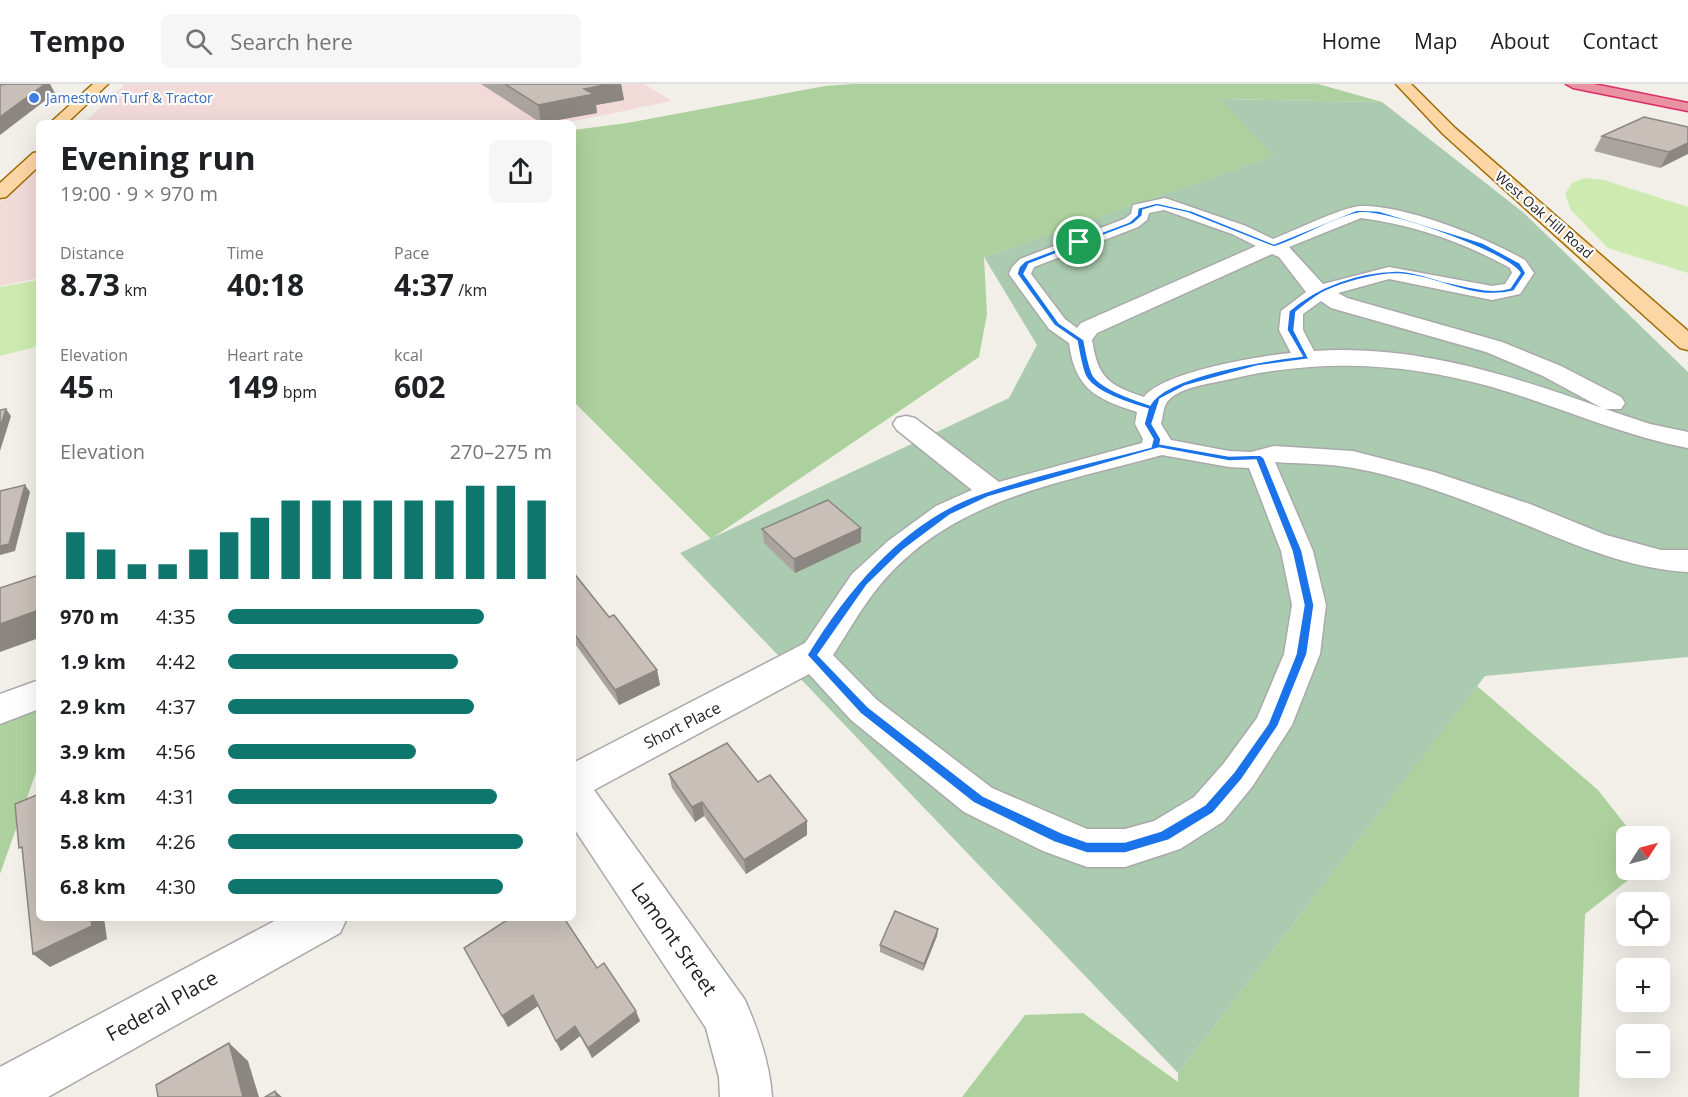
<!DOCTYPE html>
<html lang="en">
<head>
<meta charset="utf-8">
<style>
  body { margin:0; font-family:"Open Sans",sans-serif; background:#f6f6f6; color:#202124; height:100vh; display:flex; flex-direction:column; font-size:22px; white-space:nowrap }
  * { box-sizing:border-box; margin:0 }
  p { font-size:20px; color:#757577 }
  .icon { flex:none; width:33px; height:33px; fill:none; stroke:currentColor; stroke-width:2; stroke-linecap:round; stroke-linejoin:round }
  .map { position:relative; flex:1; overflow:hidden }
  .side { position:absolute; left:36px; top:36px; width:540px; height:801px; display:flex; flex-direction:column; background:#fff; border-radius:9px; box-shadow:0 6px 24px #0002 }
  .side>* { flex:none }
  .needle { width:39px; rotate:54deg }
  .tools { position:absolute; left:1616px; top:742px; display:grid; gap:12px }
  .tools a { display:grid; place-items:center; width:54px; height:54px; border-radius:9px; background:#fff; box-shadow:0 6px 24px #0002; font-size:30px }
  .pin { position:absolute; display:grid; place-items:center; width:51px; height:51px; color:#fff; margin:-26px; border:3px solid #fff; border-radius:50%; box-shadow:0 2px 6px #0007 }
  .round { display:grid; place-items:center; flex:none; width:63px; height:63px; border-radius:9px; background:#f6f6f6 }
  .summary { display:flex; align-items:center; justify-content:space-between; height:102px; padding:0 24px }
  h1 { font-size:33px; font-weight:700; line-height:45px }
  .metrics { display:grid; grid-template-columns:repeat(3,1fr); gap:9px; height:102px; padding:6px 24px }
  .metrics div { display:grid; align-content:center }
  .metrics b { font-size:30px; font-weight:700 }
  .metrics small { font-size:16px; font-weight:400 }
  .metrics p { font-size:16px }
  .chart { height:168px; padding:12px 24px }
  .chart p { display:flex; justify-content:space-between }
  .chart svg { width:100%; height:108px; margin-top:6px; stroke:#0f766e; stroke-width:6 }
  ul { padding:0 24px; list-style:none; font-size:20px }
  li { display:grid; grid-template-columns:96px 72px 1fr; align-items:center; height:45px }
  li i { height:15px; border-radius:8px; background:#0f766e }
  header { display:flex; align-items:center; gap:36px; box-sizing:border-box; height:84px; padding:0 30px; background:#fff; border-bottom:2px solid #e0e0e0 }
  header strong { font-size:28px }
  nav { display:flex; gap:33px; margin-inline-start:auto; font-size:21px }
  .search { width:420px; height:54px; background:#f6f6f6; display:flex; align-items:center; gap:15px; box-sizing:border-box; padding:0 21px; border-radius:9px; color:#757577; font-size:22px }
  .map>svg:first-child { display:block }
  .commercial { fill:#f2dad9 }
  .grass { fill:#cdebb0 }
  .forest { fill:#add19e }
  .cemetery { fill:#aacbaf }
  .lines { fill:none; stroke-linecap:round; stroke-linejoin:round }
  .minor-casing { stroke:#a9a9a9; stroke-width:3 }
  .major-casing { stroke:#a06b00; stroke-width:3 }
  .highway-casing { stroke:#dc2a67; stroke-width:3 }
  .minor { fill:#fff; fill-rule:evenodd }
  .major { fill:#fcd6a4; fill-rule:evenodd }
  .highway { fill:#e892a2; fill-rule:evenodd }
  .wall { fill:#aba49e }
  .shaded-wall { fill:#8b8681 }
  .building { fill:#c7bfb8; stroke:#8b8681; stroke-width:1.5 }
  .route { fill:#1a73e8; stroke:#fff; stroke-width:1.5; fill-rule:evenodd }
  .shop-dot { fill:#3f7fe0; stroke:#fff; stroke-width:2 }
  .labels { text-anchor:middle; stroke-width:4.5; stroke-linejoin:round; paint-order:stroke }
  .far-shop-label { font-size:14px; fill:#366cbe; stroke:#fff; text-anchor:start }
  .far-street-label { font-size:14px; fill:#222; stroke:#fff }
  .street-label { font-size:16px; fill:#222; stroke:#fff }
  .near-street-label { font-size:20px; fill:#222; stroke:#fff }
</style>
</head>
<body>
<header>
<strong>Tempo</strong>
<div class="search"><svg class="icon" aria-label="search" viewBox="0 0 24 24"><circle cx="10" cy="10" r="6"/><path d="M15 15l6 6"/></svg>Search here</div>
<nav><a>Home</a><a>Map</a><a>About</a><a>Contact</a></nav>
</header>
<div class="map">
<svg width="1688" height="1013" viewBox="0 0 1688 1013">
  <rect width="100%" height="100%" fill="#f2efe9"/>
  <g class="commercial">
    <path d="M125,0H644L672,17L565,39H84Z"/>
    <path d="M39,81V194L0,202V118Z"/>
  </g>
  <g class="grass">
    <path d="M1584,94L1604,96L1688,123V189L1608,164L1571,126L1565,110L1572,99Z"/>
    <path d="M39,196V262L0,272V203Z"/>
  </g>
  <g class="forest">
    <path d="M853,0H1318L1382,18L1220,15L1275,72L984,173L987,230L979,273L711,455L573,317V46L627,39L825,2Z"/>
    <path d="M1477,602L1598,706L1635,753H1626V786H1641L1585,830L1579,1013H962L1025,931L1083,929L1178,998V989Z"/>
    <path d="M39,620V680L0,790V636Z"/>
  </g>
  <path class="cemetery" d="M1219,15L1382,18L1524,129L1688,288V573L1485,592L1178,989L680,469L1009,314L1037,261L984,173L1274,72Z"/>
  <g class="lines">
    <g class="minor-casing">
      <g id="minor">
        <path d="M1165,114L1246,142L1273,155C1291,148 1343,123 1360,122C1407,121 1484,153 1525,176L1534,189L1520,210L1492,216L1389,195L1338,209L1347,214L1502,258L1561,282L1621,313L1625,319L1621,325H1605L1650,340L1688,348V364C1620,351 1558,322 1492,303C1405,278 1315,274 1226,296C1209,300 1179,303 1167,318C1163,324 1163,333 1161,340L1171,356L1229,367L1251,368L1274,362L1353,367L1434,388L1530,420L1606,451L1661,466H1688V488C1625,485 1567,457 1509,434C1459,414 1405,393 1353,384C1328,379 1300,380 1275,378L1313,467L1326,521L1320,570L1292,641L1252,703L1224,737L1180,765L1125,783H1087L1043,767L964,728L851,636L809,590L594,706L745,916C758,946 770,980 772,1013H720L719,993L706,944L573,743V679L805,559L852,490L888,457L936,422L972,406L897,346L893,340L897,334L906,332L915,334L999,398L1142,359L1143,355L1135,340L1137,328C1096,315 1075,305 1069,259L1049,245L1009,190L1012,183L1020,175L1124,135L1131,130L1133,121ZM1164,126L1232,150L1256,162L1081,239L1077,244L1065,235L1031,190L1034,183L1138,143L1147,136L1149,129ZM1361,134C1414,141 1463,158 1510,184L1512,189L1505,200L1492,202L1389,183L1323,200L1289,163ZM1272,170L1279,173L1306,208L1281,227L1279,246L1291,269C1259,272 1163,288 1144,313C1108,301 1098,294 1092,256L1097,249ZM1321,217L1331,224L1486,268L1543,292L1602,324C1510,291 1414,260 1314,267L1303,246V230ZM1162,371L1229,383L1249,384L1281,467L1292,521L1284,570L1257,634L1224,679L1194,713L1154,737L1125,745H1087L992,704L877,616L833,571C847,550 860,526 876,506C948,415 1057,400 1162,371Z"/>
        <path d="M39,596V625L0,640V610Z"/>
        <path d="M280,834H347L340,849L48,1013H0V983Z"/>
      </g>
    </g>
    <g class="major-casing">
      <g id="major">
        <path d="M93,0H108L67,39H50Z"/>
        <path d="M1396,0H1411L1455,44L1688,247V266L1680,264L1443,50Z"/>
        <path d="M39,68V82L6,113L0,114V99L33,69Z"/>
      </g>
    </g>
    <g class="highway-casing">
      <path id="highway" d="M1566,0H1594L1688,19V27L1573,4Z"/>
    </g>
    <use href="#minor" class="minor"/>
    <use href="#major" class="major"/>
    <use href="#highway" class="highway"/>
  </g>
  <g class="wall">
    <path d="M481,0H621L624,16L596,21L597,29L541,39Z"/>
    <path d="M1688,43L1660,84L1594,67L1602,52Z"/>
    <path d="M861,444V458L795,489L764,459L762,445Z"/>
    <path d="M573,488L609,533L657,586L660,601L619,621L573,557Z"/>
    <path d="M669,690L758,698L807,737V751L746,790L704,732L695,738L672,704Z"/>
    <path d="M938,845L937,852L923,887L880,868V861Z"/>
    <path d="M464,864L597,884L640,937L592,974L580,952L561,967L538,922L508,943Z"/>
  </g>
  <g class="shaded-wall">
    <path d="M45,0H50L55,9L0,51V33Z"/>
    <path d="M608,0H621L624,16L596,21L597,29L541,39L538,21L584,5Z"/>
    <path d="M1688,59V70L1660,84L1669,68Z"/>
    <path d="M6,325L11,332L0,367V344Z"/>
    <path d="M25,401L30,408L15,467L0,471V462Z"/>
    <path d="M861,444V458L795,489L794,475Z"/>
    <path d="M39,526V554L0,568V540Z"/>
    <path d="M657,586L660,601L619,621L615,606Z"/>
    <path d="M702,718L704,732L695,738L692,723Z"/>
    <path d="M807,737V751L746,790L744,776Z"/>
    <path d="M91,834H104L107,855L50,883L33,870Z"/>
    <path d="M938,845L937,852L923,887L924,880Z"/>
    <path d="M533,911L538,922L508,943L502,932Z"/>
    <path d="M636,927L640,937L592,974L588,964Z"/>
    <path d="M575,942L580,952L561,967L556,957Z"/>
    <path d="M229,959L248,977L259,1013H243Z"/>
    <path d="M275,1007L282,1013H277Z"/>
  </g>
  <g class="building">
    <path d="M7,0H45L0,33V1Z"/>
    <path d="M505,0H609L584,5L594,10L538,21Z"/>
    <path d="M1644,33L1688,43V59L1669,68L1602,52Z"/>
    <path d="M6,325L0,344V326Z"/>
    <path d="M25,401L9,460L0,462V407Z"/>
    <path d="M828,416L861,444L794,475L762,445Z"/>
    <path d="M573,488L609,533L614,531L657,586L615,606L573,548Z"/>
    <path d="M39,491V526L0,540V504Z"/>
    <path d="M727,659L758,698L770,691L807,737L744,776L702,718L692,723L669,690Z"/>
    <path d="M39,710V834H91L92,842L33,870L22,763L19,764L15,720Z"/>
    <path d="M895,827L938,845L924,880L880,861Z"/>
    <path d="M510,834H564L597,884L604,879L636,927L588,964L575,942L556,957L533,911L502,932L464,864Z"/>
    <path d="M229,959L243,1013H158L156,1001Z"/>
    <path d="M275,1007L277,1013H265Z"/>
  </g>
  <path class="route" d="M1157,119L1192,127L1274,160L1357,126L1379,127L1483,159L1520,179L1526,189L1514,207C1471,218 1437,191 1397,190C1375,190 1345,198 1326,207C1315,212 1305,221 1296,228L1294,246L1309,275L1257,282L1185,302L1160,315L1152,340L1161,355L1160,360L1229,372L1260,371L1264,374L1302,467L1314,521L1307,570L1278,642L1242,695L1213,729L1169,756L1125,769H1087L1054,758L974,719L860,629L807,571C848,504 906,435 983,409C1037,390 1095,378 1151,363L1153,355L1144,340L1148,325C1131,320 1092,308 1085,291C1081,281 1079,268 1077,257L1054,241L1017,190L1019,183L1025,177L1129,138L1137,131L1138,124ZM1157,122L1188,129L1274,163C1300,155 1333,134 1359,129C1384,125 1507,168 1520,189L1510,204C1489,210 1467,202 1446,198C1430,194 1411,186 1396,187C1358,188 1317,202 1289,227L1287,246L1302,272C1269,276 1166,291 1150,321C1135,316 1098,304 1092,289C1088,279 1086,267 1084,256L1059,239L1024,190L1029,180L1133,140L1142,132L1143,126ZM1159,364L1229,377L1256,376L1292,467L1304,521L1296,570L1268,640L1234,688L1205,721L1161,747L1125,758H1087L1062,749L983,712L868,623L818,571L867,501L903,466L950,431L988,413Z"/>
  <circle class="shop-dot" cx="34" cy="14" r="6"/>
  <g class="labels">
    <g class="far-shop-label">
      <text x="46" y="19">Jamestown Turf &amp; Tractor</text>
    </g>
    <g class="far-street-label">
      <text transform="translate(1544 131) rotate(41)" y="5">West Oak Hill Road</text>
    </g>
    <g class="street-label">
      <text transform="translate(682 641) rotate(-27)" y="6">Short Place</text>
    </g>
    <g class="near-street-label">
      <text transform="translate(674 855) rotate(55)" y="7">Lamont Street</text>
      <text transform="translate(162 922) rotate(-29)" y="7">Federal Place</text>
    </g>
  </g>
</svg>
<div class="tools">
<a><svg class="needle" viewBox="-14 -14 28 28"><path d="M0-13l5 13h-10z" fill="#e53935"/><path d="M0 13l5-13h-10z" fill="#757577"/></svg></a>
<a><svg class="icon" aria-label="locate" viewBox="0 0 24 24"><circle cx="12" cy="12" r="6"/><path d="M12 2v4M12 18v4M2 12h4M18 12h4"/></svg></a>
<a>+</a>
<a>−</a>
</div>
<div class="pin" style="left:1079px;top:158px;background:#1e9e55"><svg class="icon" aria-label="arrive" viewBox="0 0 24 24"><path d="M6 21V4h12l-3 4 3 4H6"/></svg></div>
<section class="side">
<div class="summary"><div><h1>Evening run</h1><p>19:00 · 9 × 970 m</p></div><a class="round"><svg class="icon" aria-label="share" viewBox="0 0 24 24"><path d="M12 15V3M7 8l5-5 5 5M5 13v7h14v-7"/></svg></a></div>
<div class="metrics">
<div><p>Distance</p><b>8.73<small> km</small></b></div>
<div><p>Time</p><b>40:18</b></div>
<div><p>Pace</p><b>4:37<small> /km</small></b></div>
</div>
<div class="metrics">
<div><p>Elevation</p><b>45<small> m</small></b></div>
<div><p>Heart rate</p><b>149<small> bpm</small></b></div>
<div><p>kcal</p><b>602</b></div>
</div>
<div class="chart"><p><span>Elevation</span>270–275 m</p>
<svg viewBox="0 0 160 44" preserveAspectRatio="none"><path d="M5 44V25M15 44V32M25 44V38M35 44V38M45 44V32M55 44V25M65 44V19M75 44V12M85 44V12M95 44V12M105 44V12M115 44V12M125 44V12M135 44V6M145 44V6M155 44V12"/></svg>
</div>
<ul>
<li><b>970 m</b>4:35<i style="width:79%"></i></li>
<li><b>1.9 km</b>4:42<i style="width:71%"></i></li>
<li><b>2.9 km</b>4:37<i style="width:76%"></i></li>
<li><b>3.9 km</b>4:56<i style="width:58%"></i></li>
<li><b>4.8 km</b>4:31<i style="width:83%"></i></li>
<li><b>5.8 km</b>4:26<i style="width:91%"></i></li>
<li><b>6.8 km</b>4:30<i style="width:85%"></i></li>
</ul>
</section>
</div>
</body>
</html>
